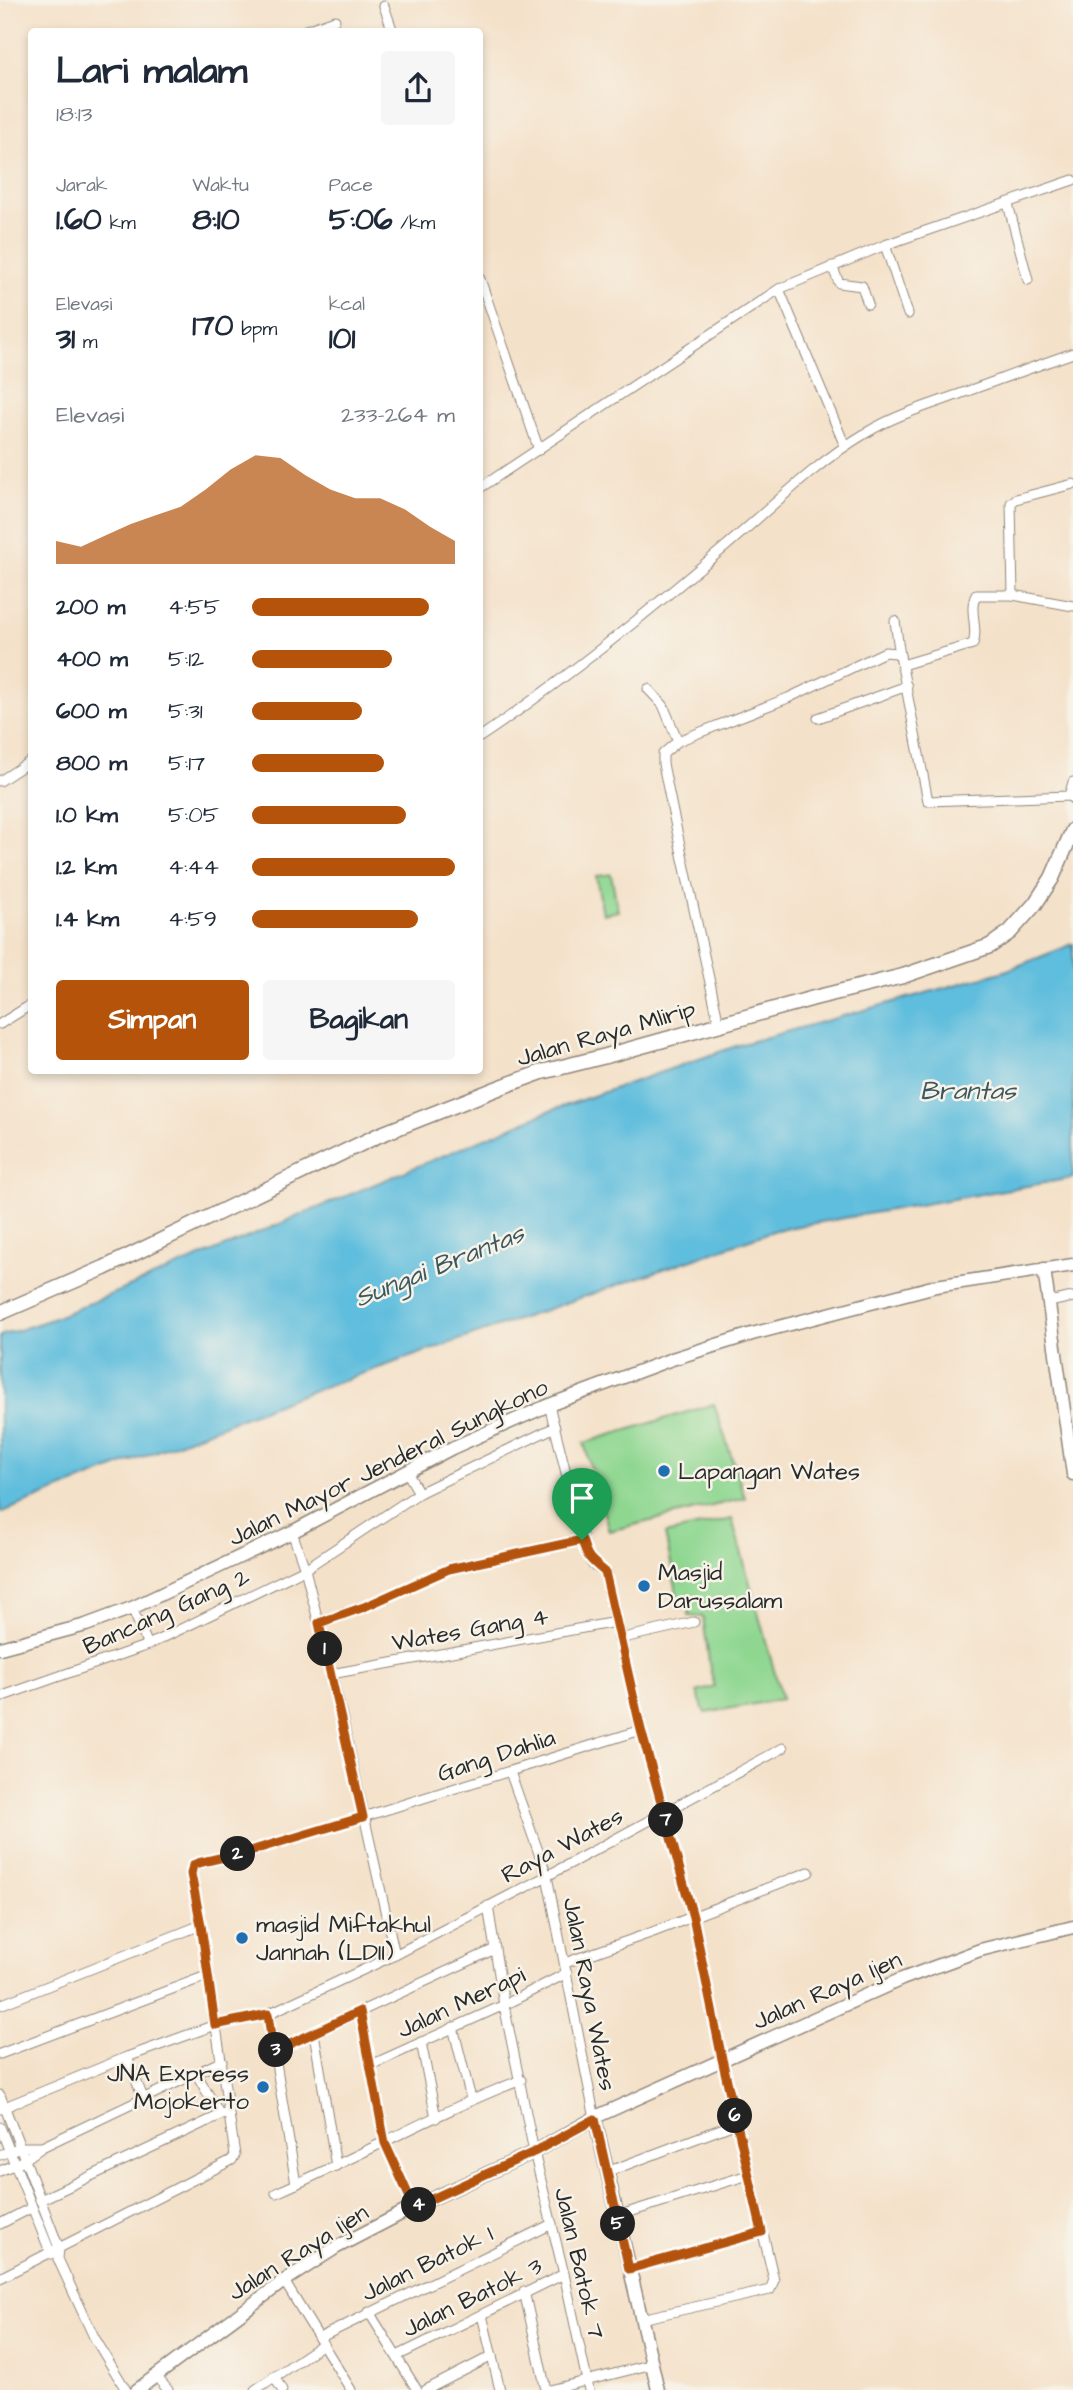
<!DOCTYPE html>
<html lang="id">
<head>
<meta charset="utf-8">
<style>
  body { margin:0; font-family:"Architects Daughter",sans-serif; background:#f6f6f7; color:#1f2937; height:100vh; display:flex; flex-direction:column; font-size:26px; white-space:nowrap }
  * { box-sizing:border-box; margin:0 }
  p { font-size:23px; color:#747a83 }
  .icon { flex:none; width:38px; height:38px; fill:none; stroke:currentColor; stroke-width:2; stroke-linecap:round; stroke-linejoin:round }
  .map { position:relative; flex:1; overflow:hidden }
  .sheet { position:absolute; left:28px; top:28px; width:455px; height:1046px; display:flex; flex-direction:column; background:#fff; border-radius:7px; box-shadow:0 4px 10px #0003 }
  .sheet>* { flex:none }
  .pin { position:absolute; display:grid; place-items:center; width:60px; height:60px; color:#fff; margin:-72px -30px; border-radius:50% 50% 50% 0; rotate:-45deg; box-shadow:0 0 7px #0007 }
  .pin .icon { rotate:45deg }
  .km { position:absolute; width:35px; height:35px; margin:-18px; border-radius:50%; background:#222; color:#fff; font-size:19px; line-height:35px; text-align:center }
  .round { display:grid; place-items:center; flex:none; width:74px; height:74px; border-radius:7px; background:#f6f6f7 }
  .headline { display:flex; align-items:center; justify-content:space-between; height:119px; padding:0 28px }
  h1 { font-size:38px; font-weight:700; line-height:52px }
  .stats { display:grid; grid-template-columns:repeat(3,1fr); gap:10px; height:119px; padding:7px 28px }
  .stats div { display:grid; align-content:center }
  .stats b { font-size:30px; font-weight:700 }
  .stats small { font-size:19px; font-weight:400 }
  .stats p { font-size:19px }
  .chart { height:196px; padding:14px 28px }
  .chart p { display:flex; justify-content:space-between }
  .chart svg { width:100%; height:126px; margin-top:7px; fill:#b45309; opacity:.7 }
  .cta { display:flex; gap:14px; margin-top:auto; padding:14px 28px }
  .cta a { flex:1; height:80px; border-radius:7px; background:#b45309; color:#fff; font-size:28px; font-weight:700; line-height:80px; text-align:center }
  .cta a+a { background:#f6f6f7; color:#1f2937 }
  ul { padding:0 28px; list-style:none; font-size:23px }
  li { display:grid; grid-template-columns:112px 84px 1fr; align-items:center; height:52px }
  li i { height:18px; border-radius:9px; background:#b45309 }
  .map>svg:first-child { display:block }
  .green { fill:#8fd791; stroke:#5d815e; stroke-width:2 }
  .water { fill:#5fbddd; stroke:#457484; stroke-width:2 }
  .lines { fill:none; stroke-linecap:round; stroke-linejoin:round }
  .street-casing { stroke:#90867a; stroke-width:11 }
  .secondary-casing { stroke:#90867a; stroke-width:15 }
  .primary-casing { stroke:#90867a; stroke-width:17 }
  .street { stroke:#fff; stroke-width:9 }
  .secondary { stroke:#fff; stroke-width:12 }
  .primary { stroke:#fff; stroke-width:14 }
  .route-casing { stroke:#fff; stroke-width:14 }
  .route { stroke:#b45309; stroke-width:9 }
  .poi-dot { fill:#1f6fb2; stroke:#f7f3e8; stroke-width:2.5 }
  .labels { text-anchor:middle; stroke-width:5; stroke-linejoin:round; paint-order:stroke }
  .street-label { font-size:24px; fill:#2b2b2b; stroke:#f7f3e8 }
  .poi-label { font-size:24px; fill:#2b2b2b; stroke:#f7f3e8; text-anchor:start }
  .water-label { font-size:26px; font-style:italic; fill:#3b5760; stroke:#f7f3e8 }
</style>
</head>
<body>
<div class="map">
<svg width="1073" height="2390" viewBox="0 0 1073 2390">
  <rect width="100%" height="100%" fill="#f7f3e8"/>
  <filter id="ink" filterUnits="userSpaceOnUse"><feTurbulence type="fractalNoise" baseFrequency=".0143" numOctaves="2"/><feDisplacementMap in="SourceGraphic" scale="14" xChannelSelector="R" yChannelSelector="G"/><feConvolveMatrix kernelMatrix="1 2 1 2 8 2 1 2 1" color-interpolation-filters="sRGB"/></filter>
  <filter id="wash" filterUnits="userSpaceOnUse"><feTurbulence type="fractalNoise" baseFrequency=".00686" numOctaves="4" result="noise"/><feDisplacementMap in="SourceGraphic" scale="28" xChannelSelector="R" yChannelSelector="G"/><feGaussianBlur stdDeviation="1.57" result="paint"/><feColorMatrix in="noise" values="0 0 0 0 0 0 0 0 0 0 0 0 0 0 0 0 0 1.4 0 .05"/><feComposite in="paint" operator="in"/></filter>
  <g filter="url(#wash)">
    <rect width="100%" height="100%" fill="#f4e1c9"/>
    <g class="green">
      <path d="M611,874L618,911L603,914L596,876Z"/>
      <path d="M714,1404L745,1498L609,1531L584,1443Z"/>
      <path d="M732,1519L782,1699L705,1713L697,1692L715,1687L710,1669L703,1617L689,1616L688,1606L680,1608L665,1534Z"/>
    </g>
    <path class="water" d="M1073,944V1178L776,1230L292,1398L0,1513V1336L52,1319L547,1112L742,1044L1005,971Z"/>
  </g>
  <g filter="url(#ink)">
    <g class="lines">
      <g class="street-casing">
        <g id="street">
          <path d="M384,6L393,32"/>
          <path d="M300,32L335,20"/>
          <path d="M1008,204L1028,280"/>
          <path d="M885,245L908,314"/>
          <path d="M832,266L839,283L862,286L868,304"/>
          <path d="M480,279L539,450"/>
          <path d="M845,446L779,289L885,245L1073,180"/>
          <path d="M480,488L779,289"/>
          <path d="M1013,595L1011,503L1016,499L1073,484"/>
          <path d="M895,621L900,656L928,801L1069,796L1073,799"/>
          <path d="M902,665L973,644C979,629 968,609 976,595H1013L1073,606"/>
          <path d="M648,689L663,705L678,741"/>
          <path d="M818,718L907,686"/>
          <path d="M480,737C566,679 647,613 726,546C772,507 814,464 866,433C893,416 924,407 954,396C993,382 1033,367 1073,353"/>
          <path d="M0,781L32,760"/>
          <path d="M1069,796L1073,782"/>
          <path d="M0,1024L32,1004"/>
          <path d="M719,1024L673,813L663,764V754L678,741L788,698L885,652L896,653L900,656"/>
          <path d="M1049,1302L1073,1297"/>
          <path d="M549,1405L587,1556L593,1565L605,1572L641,1730L693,1917L722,2059L774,2280L770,2290L641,2319"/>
          <path d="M407,1472L419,1493"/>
          <path d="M292,1532L305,1569L341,1712L395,1955"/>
          <path d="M132,1608L148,1645"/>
          <path d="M319,1623L364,1607L449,1569L582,1540"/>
          <path d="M619,1639L694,1622"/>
          <path d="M331,1674L616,1622"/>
          <path d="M0,1697L148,1645L305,1569L419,1493L555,1427"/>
          <path d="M510,1772L547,1876L595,2119"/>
          <path d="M488,1906L504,2005L534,2152L564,2274L589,2390"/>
          <path d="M565,1963L653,1932L809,1872"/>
          <path d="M0,2005L201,1925"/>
          <path d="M360,2011L385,2143L414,2207"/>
          <path d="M268,2014L296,2184"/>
          <path d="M453,2027L471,2099"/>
          <path d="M314,2033L336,2166"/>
          <path d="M421,2042L436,2118"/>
          <path d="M273,2052L495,1949"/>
          <path d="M0,2054L209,1975"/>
          <path d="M127,2057L143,2098"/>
          <path d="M371,2065L504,2005L567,1973"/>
          <path d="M196,2073L220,2115"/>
          <path d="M0,2095L59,2248L58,2259L94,2337L126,2390"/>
          <path d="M0,2109L127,2057L215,2025L268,2014L395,1955L547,1876L783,1748"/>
          <path d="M0,2127L51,2254"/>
          <path d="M0,2155L20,2147H40"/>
          <path d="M0,2171L24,2160L42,2147L222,2061"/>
          <path d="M607,2172L737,2123"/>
          <path d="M276,2193C359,2157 437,2112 521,2080"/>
          <path d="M40,2200L229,2111"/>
          <path d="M617,2216L748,2175"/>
          <path d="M0,2224L31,2208"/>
          <path d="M629,2269L762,2232"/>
          <path d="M0,2278L232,2160L235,2155L201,1925L191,1874L193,1865L250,1851L363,1817L641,1730"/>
          <path d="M284,2281L351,2390"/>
          <path d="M524,2291L546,2390"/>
          <path d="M369,2312L417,2390"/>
          <path d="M482,2315L500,2390"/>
          <path d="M319,2338L552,2224"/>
          <path d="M397,2356L564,2274"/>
          <path d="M155,2375L168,2390"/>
          <path d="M274,2376L282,2390"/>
          <path d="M255,2390L323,2344"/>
          <path d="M426,2390L492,2356"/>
          <path d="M550,2390L653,2364"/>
        </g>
      </g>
      <g class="secondary-casing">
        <g id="secondary">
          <path d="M1044,1269L1073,1474"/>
          <path d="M0,1648L86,1625L132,1608L292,1532L452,1448L549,1405L672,1359L752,1334L936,1286L1073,1265"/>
          <path d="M595,2119L658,2390"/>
          <path d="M137,2390L284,2281L337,2247L414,2207L534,2152L600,2115L902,1979L980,1950L1073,1927"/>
        </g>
      </g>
      <g class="primary-casing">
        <path id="primary" d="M0,1313L104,1268L379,1135L501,1087L542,1072L606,1056L814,998L903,976L990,946L1010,932L1035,904L1052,878L1073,830"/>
      </g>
      <use href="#street" class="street"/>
      <use href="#secondary" class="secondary"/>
      <use href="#primary" class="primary"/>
    </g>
  </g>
  <g class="lines" filter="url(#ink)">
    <g class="route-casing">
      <path id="route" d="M582,1540C588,1560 590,1559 605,1572L641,1730L693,1917L722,2059L762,2232L629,2269L595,2119L534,2152L414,2207L385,2143L360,2011L273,2052L268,2014L215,2025L201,1925L191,1874L193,1865L198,1863L250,1851L363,1817L319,1623L364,1607L449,1569Z"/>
    </g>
    <use href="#route" class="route"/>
  </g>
  <g class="poi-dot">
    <circle cx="664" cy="1471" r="7"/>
    <circle cx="644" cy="1586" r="7"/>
    <circle cx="242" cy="1938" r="7"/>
    <circle cx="263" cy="2087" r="7"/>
  </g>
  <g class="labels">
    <g class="street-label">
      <text transform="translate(606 1033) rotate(-16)" y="8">Jalan Raya Mlirip</text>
      <text transform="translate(388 1462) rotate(-26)" y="8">Jalan Mayor Jenderal Sungkono</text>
      <text transform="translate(166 1611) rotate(-24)" y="8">Bancang Gang 2</text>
      <text transform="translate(470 1629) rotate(-10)" y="8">Wates Gang 4</text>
      <text transform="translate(496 1755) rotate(-18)" y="8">Gang Dahlia</text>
      <text transform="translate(562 1845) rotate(-28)" y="8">Raya Wates</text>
      <text transform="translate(827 1990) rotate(-24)" y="8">Jalan Raya Ijen</text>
      <text transform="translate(590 1994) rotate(79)" y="8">Jalan Raya Wates</text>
      <text transform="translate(461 2002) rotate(-25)" y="8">Jalan Merapi</text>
      <text transform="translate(298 2252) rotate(-32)" y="8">Jalan Raya Ijen</text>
      <text transform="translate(427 2263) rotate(-26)" y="8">Jalan Batok 1</text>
      <text transform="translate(580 2263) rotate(77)" y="8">Jalan Batok 7</text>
      <text transform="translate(472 2297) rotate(-26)" y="8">Jalan Batok 3</text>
    </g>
    <g class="poi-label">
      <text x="678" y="1479">Lapangan Wates</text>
      <text x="658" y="1580">Masjid<tspan x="658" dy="28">Darussalam</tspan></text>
      <text x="256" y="1932">masjid Miftakhul<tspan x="256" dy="28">Jannah (LDII)</tspan></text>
      <text x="249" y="2081" text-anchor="end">JNA Express<tspan x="249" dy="28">Mojokerto</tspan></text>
    </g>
    <g class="water-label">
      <text x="968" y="1099">Brantas</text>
      <text transform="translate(439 1265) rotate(-22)" y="9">Sungai Brantas</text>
    </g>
  </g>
</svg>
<div class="pin" style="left:582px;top:1540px;background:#1e9e55"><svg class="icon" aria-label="arrive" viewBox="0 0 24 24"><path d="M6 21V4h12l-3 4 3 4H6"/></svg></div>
<b class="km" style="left:325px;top:1649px">1</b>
<b class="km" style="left:238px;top:1854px">2</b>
<b class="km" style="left:276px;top:2050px">3</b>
<b class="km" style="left:419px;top:2205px">4</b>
<b class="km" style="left:618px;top:2224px">5</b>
<b class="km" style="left:735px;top:2116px">6</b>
<b class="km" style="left:666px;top:1820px">7</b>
<section class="sheet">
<div class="headline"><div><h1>Lari malam</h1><p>18:13</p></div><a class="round"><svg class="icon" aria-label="share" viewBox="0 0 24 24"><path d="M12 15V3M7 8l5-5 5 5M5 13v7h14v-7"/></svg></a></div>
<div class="stats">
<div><p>Jarak</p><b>1.60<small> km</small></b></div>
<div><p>Waktu</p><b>8:10</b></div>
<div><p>Pace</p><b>5:06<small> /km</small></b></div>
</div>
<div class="stats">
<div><p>Elevasi</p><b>31<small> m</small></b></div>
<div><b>170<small> bpm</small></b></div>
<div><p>kcal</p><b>101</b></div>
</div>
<div class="chart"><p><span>Elevasi</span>233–264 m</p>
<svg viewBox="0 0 160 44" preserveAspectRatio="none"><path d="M0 44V36L10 38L20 34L30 30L40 27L50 24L60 18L70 11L80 6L90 7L100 13L110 18L120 21L130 21L140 25L150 31L160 36V44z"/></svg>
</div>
<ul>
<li><b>200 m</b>4:55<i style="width:87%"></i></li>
<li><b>400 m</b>5:12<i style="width:69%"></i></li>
<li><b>600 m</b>5:31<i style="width:54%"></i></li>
<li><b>800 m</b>5:17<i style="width:65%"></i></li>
<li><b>1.0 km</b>5:05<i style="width:76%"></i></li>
<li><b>1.2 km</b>4:44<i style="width:100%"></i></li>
<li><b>1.4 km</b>4:59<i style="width:82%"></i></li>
</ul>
<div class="cta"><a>Simpan</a><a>Bagikan</a></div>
</section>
</div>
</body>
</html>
